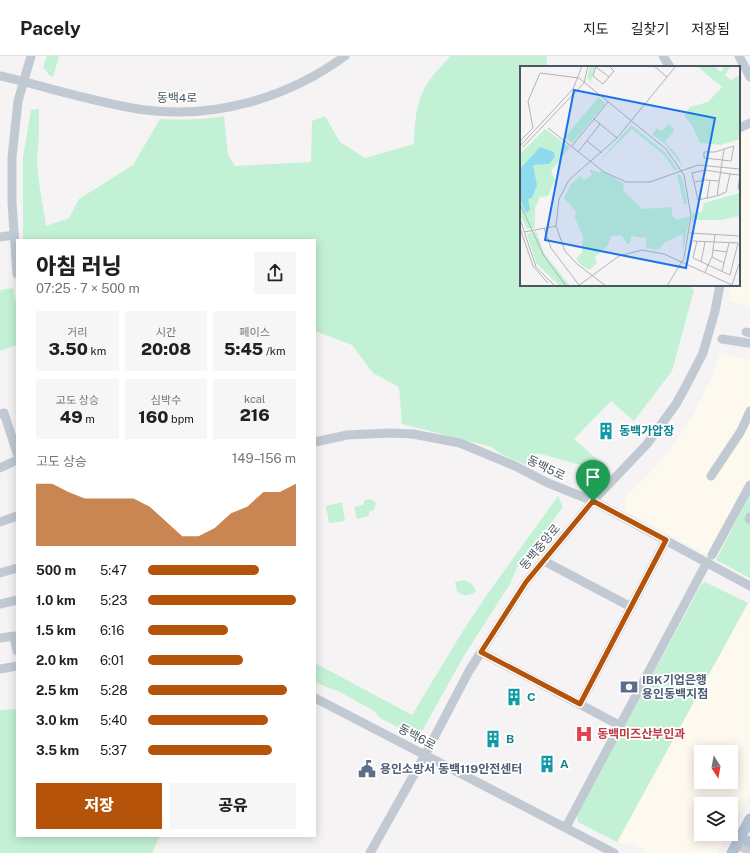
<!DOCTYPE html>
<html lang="ko">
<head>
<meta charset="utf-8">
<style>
  body { margin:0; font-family:"Public Sans","Noto Sans KR",sans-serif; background:#f6f6f6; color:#202124; height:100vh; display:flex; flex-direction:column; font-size:15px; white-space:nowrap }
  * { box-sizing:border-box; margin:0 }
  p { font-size:13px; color:#757577 }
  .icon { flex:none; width:22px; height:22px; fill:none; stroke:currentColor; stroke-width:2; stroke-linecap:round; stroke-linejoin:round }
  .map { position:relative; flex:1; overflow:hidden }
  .details { position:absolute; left:16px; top:183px; width:300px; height:598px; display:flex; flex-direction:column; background:#fff; border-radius:0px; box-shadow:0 2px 10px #0003 }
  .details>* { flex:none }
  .needle { width:26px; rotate:169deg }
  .tools { position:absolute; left:694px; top:689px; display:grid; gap:8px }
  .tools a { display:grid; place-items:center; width:44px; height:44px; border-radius:0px; background:#fff; box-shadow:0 2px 10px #0003; font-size:20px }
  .pin { position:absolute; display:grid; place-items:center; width:34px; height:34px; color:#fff; margin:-41px -17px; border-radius:50% 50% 50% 0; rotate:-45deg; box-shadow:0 0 4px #0007 }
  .pin .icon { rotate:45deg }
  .round { display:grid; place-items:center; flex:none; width:42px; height:42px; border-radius:0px; background:#f6f6f6 }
  .summary { display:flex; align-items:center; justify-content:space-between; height:68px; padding:0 20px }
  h1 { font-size:22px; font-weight:800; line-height:30px }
  .figures { display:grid; grid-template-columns:repeat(3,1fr); gap:6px; height:68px; padding:4px 20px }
  .figures div { display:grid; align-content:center; border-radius:0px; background:#f6f6f6; text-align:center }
  .figures b { font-size:17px; font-weight:800 }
  .figures small { font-size:11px; font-weight:400 }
  .figures p { font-size:11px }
  .chart { height:112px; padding:8px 20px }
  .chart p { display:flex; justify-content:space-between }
  .chart svg { width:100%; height:72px; margin-top:4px; fill:#b45309; opacity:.7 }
  .primary-button { display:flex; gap:8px; margin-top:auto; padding:8px 20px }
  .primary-button a { flex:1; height:46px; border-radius:0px; background:#b45309; color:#fff; font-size:16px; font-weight:800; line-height:46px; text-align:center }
  .primary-button a+a { background:#f6f6f6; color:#202124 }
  ul { padding:0 20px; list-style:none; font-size:13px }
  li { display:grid; grid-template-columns:64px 48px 1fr; align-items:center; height:30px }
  li i { height:10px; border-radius:5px; background:#b45309 }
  header { display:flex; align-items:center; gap:24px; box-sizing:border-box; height:56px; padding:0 20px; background:#fff; border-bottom:1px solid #e0e0e0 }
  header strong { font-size:19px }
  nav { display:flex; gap:22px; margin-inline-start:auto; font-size:14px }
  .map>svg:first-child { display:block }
  .commercial { fill:#fdf9ef; fill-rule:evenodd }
  .green { fill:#c3f1d5 }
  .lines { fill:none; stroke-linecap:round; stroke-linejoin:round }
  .major-tunnel { stroke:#caccce; stroke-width:11; stroke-dasharray:11 5.5; stroke-linecap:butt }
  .minor { stroke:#c1cad2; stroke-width:9 }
  .major { stroke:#b3c2d1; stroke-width:11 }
  .route-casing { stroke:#fff; stroke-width:8 }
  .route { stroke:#b45309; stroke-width:5 }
  .labels { text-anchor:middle; stroke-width:3.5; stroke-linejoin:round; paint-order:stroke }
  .street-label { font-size:12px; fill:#4a5661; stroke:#fff }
  .culture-label { font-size:12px; font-weight:bold; fill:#0d838f; stroke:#fff; text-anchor:start }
  .service-label { font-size:12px; font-weight:bold; fill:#4e5e75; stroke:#fff; text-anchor:start }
  .health-label { font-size:12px; font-weight:bold; fill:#be3a42; stroke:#fff; text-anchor:start }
  .inset-road { fill:none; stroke:#b1b4b9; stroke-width:1 }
  .view { fill:#1a73e8; fill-opacity:0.15; stroke:#1a73e8; stroke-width:2 }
  .inset-edge { fill:none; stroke:#4a5661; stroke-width:2 }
</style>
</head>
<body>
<header>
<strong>Pacely</strong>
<nav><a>지도</a><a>길찾기</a><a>저장됨</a></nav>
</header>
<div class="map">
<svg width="750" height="797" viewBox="0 0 750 797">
  <rect width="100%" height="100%" fill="#f5f3f3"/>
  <g class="commercial">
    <path d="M750,74V251L728,244L731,229H739V78Z"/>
    <path d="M720,296L750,304V438L716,504L628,456L626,451L624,441L646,421L662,403L681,377L693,359L712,321Z"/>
    <path d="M748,547L750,548V738L731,772V748H701V778H728L717,797H650L634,788L624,789L617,786ZM701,696H731V726H701Z"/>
  </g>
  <g class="green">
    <path d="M47,0H59L53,21L49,19L43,11Z"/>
    <path d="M450,0H547L546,11H521V229H687L694,234L672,315L634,365L611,345L574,383L598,404L596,411L577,408L537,397L528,410L501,398L492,391L402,368L399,331L373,317L352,289L315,275V184H23V101L31,54L39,53V80L37,104L39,126L46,170L69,162L79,143L133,109L160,63C182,64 203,64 224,60L228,99L235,110L311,106L312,65L325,60L340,86L365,102L414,88C415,63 416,42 431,22C437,14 444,8 450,0Z"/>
    <path d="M13,232L17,251V289L0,295V237L1,234Z"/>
    <path d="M750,438V522L716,504Z"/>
    <path d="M558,440L563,451L517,512L510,528L465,598L422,675L409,677L380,662L374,655L338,635L329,632L315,626V607L412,659L461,578L486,540Z"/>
    <path d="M371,443L376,447L374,454L369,456V460L357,463L354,451L363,449L365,444Z"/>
    <path d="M342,446L345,465L329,467L326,450Z"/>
    <path d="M465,524L472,528L476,535C473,539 461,541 458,536C456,534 456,529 455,526Z"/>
    <path d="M705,526L748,547L617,786L578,766L577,758L701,529Z"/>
    <path d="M17,653V780H160L152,797H0V654Z"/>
  </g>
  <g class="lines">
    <path class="major-tunnel" d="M744,797L749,786"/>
    <g class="minor">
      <path d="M663,0L670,11"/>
      <path d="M739,0L750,21"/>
      <path d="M0,20C48,31 96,47 145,54C215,63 288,42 345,0"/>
      <path d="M739,72L750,67"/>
      <path d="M0,181L14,179"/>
      <path d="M17,218L12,147V101L18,45L31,0"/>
      <path d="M746,276L750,277"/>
      <path d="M722,283L748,287"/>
      <path d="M0,358L4,357L17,397"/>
      <path d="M315,386L347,379L389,377L413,378L460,387L513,409L548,427L593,445L750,530"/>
      <path d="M0,412L17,404"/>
      <path d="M711,420L741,375L750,355"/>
      <path d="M749,463L750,461"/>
      <path d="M0,466L17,460"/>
      <path d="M712,499L750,429"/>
      <path d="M544,505L631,551"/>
      <path d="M0,517L17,512"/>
      <path d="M0,548L17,544"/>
      <path d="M0,582L14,580L17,595"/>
      <path d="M481,596L619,669"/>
      <path d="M0,613L17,610"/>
      <path d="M315,642L614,797"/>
      <path d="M580,648L666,484"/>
      <path d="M566,771L707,506"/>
      <path d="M370,797L425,699L469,615L526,526L593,445L647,388L676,348L686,330L703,297L715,255L720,229"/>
    </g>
    <g class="major">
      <path d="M749,786L750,785"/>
      <path d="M732,797L750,763"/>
    </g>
  </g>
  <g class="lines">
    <g class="route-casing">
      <path id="route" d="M593,445L666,484L580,648L481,596L526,526Z"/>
    </g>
    <use href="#route" class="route"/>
  </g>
  <defs>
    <g id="building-bare" transform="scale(1.38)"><path d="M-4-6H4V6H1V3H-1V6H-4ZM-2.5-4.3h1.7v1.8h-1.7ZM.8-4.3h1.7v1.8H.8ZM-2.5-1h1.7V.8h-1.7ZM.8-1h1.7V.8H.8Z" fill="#0f9aa8" stroke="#fff" stroke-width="2.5" paint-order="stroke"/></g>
    <g id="bank-bare" transform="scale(1.38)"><path d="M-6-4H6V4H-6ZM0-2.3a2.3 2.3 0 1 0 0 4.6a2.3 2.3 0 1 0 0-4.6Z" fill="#5c6f8a" stroke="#fff" stroke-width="2.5" paint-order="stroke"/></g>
    <g id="hospital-bare" transform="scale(1.38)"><path d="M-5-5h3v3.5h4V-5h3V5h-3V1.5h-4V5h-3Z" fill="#e0444e" stroke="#fff" stroke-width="2.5" paint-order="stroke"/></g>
    <g id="civic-bare" transform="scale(1.38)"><path d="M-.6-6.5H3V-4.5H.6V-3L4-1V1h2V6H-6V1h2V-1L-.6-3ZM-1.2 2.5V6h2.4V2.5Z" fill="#5c6f8a" stroke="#fff" stroke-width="2.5" paint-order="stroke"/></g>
  </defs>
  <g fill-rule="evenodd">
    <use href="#building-bare" x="606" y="375"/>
    <use href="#bank-bare" x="629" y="631"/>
    <use href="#building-bare" x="514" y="641"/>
    <use href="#hospital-bare" x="584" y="678"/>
    <use href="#building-bare" x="493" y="683"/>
    <use href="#building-bare" x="547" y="708"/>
    <use href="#civic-bare" x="367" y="713"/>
  </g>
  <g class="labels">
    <g class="street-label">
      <text x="177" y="46">동백4로</text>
      <text transform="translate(546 412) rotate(26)" y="4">동백5로</text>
      <text transform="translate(540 491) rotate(-50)" y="4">동백중앙로</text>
      <text transform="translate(417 681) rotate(28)" y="4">동백6로</text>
    </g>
    <g class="culture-label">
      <text x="619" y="379">동백가압장</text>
      <text x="527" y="645">C</text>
      <text x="506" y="687">B</text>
      <text x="560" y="712">A</text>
    </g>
    <g class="service-label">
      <text x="642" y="628">IBK기업은행<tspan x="642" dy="14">용인동백지점</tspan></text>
      <text x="380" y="717">용인소방서 동백119안전센터</text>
    </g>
    <g class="health-label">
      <text x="597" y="682">동백미즈산부인과</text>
    </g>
  </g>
  <g transform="translate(520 10)">
    <rect width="220" height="220" fill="#f5f3f3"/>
    <path d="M70,0H75L71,15L82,26L67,12ZM177,0H194L201,6L205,0H211L205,9L211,14L220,9V73L201,79L180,77L172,59L164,50L170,41L188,36L202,21ZM79,31L85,38L52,77L45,71ZM148,58L155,64L145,76L157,89L164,102L146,79L132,68L137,62L142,65ZM111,59L146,87L157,103L155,105L145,90L112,63L77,98ZM25,63L50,81L31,105L35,114L28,130L20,131L15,142V162L7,163L0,148V88ZM69,103L79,107L82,105L104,118L103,125L122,143L151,141L153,151L157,154L170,150L162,190L163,168L145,176L138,184L126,182V172L111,170L110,178H107L101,169L91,170L88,179L75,191L77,197L69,204L60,198L56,193L62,186L63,170L55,152L56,145L44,132L51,118L60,110L64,114L72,109ZM160,108L164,119L167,138H164L157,109ZM220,127V150L201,154H176L172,157V147L182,146L184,137ZM16,165L24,187L50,220H40L16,197L7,168Z" fill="#c3f1d5"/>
    <path d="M20,81L34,86L35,91L29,98L13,99L17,119L12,132L8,133L10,144L6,147L1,135L0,103Z" fill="#90daee"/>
    <path class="inset-road" d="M76,0L73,10L83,18L94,5L89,0M134,0L147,11M76,1L89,11M74,53L97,72M28,62L84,106L106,116H130L178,99L220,103M0,75L13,62L8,35L20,7L59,12L146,83L164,109L171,150L164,192L147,220M67,75L82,87M0,80L53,23L62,0M214,80L211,95L184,92V86H195ZM3,81L64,17L68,0M51,81L88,36M204,83L197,130L206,126L210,108L220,109M58,86L80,58M220,109L218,123H220M175,116L185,114L199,115M196,130L178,134L172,107L185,104L210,108M187,132L190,114M0,138L24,190L46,220M0,153L16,201L35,220M0,162L13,200L28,217M24,162L31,182L59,219M4,166L36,160M170,167L220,170M173,175L218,177L210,209L173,192L177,175M193,184L207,186M192,191L204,197M181,196L185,176M202,205L209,177M185,206L192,191L195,169M212,219L220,195M58,220L99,190L122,184L144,188L212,219M86,220L57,198L45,185L36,160L39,133L49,114L97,72L156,0"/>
    <path class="view" d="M54,24L195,52L166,202L25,174Z"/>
    <rect width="220" height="220" class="inset-edge"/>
  </g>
</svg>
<div class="tools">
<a><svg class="needle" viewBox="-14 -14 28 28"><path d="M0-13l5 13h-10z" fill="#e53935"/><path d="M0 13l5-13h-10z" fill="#757577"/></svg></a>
<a><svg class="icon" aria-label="layers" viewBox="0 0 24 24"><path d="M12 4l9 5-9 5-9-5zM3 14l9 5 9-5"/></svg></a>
</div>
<div class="pin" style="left:593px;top:445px;background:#1e9e55"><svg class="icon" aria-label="arrive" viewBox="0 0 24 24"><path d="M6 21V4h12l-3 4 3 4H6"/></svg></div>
<section class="details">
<div class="summary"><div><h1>아침 러닝</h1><p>07:25 · 7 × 500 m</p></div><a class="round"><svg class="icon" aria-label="share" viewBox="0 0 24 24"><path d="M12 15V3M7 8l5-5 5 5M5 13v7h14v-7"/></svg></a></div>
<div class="figures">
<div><p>거리</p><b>3.50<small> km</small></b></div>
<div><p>시간</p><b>20:08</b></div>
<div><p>페이스</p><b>5:45<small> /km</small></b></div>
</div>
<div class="figures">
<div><p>고도 상승</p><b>49<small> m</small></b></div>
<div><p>심박수</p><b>160<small> bpm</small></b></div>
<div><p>kcal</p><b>216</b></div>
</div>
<div class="chart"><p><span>고도 상승</span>149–156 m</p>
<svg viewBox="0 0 160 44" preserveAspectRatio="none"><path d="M0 44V6L10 6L20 11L30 15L40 15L50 15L60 15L70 20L80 29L90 38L100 38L110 33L120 24L130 20L140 11L150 11L160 6V44z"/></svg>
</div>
<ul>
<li><b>500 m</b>5:47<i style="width:75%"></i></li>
<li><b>1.0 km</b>5:23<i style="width:100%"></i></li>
<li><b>1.5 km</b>6:16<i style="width:54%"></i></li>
<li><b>2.0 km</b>6:01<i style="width:64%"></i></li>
<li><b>2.5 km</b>5:28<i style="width:94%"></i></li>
<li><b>3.0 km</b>5:40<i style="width:81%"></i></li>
<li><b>3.5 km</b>5:37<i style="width:84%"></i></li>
</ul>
<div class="primary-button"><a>저장</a><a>공유</a></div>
</section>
</div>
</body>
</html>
